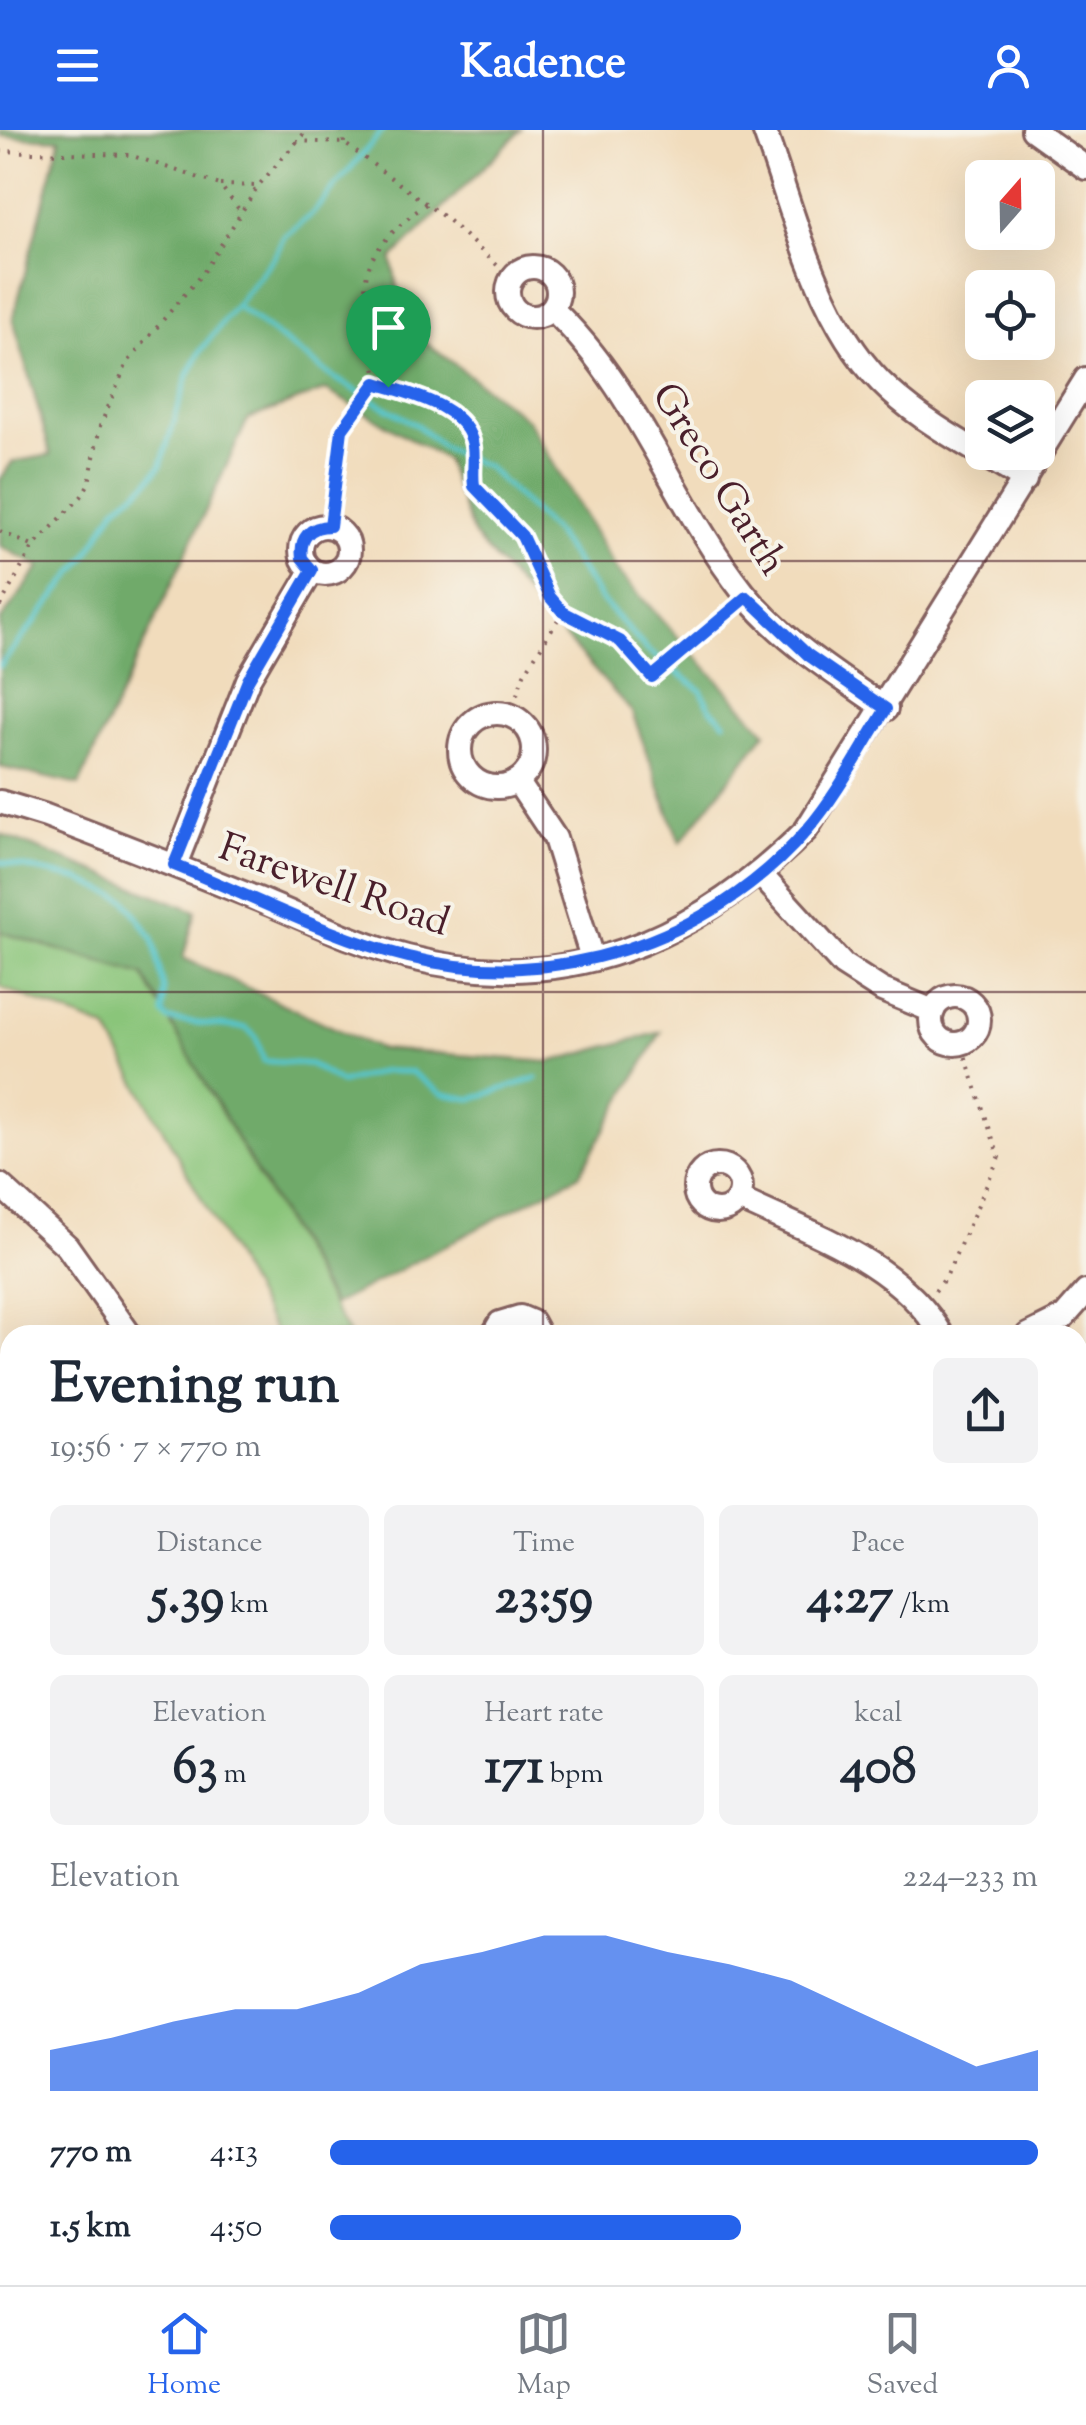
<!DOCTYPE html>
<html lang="en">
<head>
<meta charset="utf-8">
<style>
  body { margin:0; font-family:"Sorts Mill Goudy",serif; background:#f2f2f3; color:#1f2937; height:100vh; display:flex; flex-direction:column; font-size:38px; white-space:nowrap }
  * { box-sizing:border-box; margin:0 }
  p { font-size:32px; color:#747a83 }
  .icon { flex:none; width:55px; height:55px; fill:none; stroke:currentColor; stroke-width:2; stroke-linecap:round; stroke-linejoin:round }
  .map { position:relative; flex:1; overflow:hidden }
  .sheet { position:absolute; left:0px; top:1195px; width:1088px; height:960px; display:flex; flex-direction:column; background:#fff; border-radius:30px 30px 0 0; box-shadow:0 10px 40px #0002 }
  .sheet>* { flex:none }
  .needle { width:65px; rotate:20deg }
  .buttons { position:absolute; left:965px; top:30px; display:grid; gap:20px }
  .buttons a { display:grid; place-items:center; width:90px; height:90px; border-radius:15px; background:#fff; box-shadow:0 10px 40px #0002; font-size:50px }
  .pin { position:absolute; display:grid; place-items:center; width:85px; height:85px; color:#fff; margin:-102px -42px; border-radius:50% 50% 50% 0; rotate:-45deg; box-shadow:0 0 10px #0007 }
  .pin .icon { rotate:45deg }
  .round { display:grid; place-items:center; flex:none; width:105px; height:105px; border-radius:15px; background:#f2f2f3 }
  .overview { display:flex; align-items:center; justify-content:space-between; height:170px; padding:0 50px }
  h1 { font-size:55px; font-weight:800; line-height:75px }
  .figures { display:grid; grid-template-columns:repeat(3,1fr); gap:15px; height:170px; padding:10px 50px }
  .figures div { display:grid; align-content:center; border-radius:15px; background:#f2f2f3; text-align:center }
  .figures b { font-size:50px; font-weight:800 }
  .figures small { font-size:28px; font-weight:400 }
  .figures p { font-size:28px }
  .chart { height:280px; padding:20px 50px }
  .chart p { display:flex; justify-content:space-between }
  .chart svg { width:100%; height:180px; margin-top:10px; fill:#2563eb; opacity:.7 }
  ul { padding:0 50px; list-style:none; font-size:32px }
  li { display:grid; grid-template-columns:160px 120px 1fr; align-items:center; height:75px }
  li i { height:25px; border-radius:12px; background:#2563eb }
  header { display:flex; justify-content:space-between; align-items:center; height:130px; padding:0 50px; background:#2563eb; color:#fff; font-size:45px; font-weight:800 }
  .dock { display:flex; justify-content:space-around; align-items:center; height:140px; border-top:2px solid #e0e1e3; background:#fff; font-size:28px; color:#747a83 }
  .dock a { display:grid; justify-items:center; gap:5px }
  .dock .selected { color:#2563eb }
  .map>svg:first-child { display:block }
  .green { fill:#8ac57a; stroke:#6a7252; stroke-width:2.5 }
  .forest { fill:#6faa6a; stroke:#5c644a; stroke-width:2.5 }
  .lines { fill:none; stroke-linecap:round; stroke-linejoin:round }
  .stream { stroke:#57c5cb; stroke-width:5 }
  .minor-casing { stroke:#84615e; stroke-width:28 }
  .path { stroke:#84615e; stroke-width:4; stroke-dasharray:2.5 8; stroke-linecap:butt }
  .minor { stroke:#fff; stroke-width:22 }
  .route-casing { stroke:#fff; stroke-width:20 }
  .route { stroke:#2563eb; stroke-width:12 }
  .grid { fill:none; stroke:#4a1f2b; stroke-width:2.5; stroke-opacity:0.55 }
  .labels { text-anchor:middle; stroke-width:8; stroke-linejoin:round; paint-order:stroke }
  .street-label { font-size:40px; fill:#4a1f2b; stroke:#f7f3e8 }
</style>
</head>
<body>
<header><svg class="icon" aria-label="menu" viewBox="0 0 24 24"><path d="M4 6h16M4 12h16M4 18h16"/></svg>Kadence<svg class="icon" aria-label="person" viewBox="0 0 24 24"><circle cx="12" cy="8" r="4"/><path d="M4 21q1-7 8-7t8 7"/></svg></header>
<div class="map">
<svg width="1086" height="2155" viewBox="0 0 1086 2155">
  <rect width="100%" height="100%" fill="#f7f3e8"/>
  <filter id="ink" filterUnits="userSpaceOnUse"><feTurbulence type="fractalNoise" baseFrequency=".01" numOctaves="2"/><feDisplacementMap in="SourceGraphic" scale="20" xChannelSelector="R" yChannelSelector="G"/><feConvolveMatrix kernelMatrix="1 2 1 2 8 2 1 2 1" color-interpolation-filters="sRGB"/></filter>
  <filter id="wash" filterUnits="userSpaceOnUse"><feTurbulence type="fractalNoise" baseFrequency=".0048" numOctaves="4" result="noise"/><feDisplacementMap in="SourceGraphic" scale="40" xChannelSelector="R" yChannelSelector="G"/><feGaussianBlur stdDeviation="2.25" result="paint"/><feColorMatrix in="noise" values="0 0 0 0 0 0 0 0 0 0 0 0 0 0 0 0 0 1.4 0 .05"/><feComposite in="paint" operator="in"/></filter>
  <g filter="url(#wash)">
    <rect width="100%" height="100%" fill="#f1dcbc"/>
    <path class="green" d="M0,802L143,845L349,1205H277L107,899L0,857Z"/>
    <g class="forest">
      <path d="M0,0H521L392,129L404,196L527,289L616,440L766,602L680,713L632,582L474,406L445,329L326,260L248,289L79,655L0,637V491L40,437L0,416V350L12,332L51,325L13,189L60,9L0,6Z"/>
      <path d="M0,704L196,781L183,828L380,919L550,932L661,902L579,1045L333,1175L143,845L0,802Z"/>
    </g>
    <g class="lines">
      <g class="stream">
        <path d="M236,176L331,246L418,296L442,317L487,337L556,404L602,471L647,520L701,560L710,578L725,592"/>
        <path d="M0,536L87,426L116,377L147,353L161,335L188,245L201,220L275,126L284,106L311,85L383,0"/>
        <path d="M0,732L78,749L126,770L153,809L164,859L163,884L168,890L246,898L256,907L264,931L310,934L341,953L384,941L411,942L442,964L471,969L537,948"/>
      </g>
    </g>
  </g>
  <g filter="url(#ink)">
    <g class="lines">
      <g class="minor-casing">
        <g id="minor">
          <path d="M764,0C796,87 819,197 890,261C929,297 980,322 1025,350"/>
          <path d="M1033,0L1086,38"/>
          <circle cx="533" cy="162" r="25"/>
          <path d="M552,179C638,259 672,372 744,463C782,511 836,544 886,579"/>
          <circle cx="325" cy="420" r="24"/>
          <circle cx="497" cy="620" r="37"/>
          <path d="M517,651L555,708L592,828"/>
          <path d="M0,672L46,686C117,713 188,741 258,769C307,789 356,814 407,827C566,868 695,810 806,700L1086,249"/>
          <path d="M175,735L248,550L312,441"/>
          <path d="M761,745L843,835L882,860L933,881"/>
          <circle cx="955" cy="890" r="24"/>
          <circle cx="718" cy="1058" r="23"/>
          <path d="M0,1055L67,1116L130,1205"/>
          <path d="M739,1069C812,1104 898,1131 942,1205"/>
          <path d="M493,1205L500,1193L520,1187L532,1192L539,1205"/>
          <path d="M1028,1205L1064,1187L1086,1162"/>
          <path d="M1078,1429L1086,1431"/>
          <path d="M10,1624L4,1638L10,1654"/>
          <path d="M0,1857H10"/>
          <path d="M0,1904H10"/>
          <path d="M0,2103L10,2107"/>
          <path d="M72,2145L85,2155"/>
          <path d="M947,2145L960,2155"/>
          <path d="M500,2155L501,2145"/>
          <path d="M789,2155L797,2145"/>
        </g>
      </g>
      <g class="path">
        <path d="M343,0L344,13"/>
        <path d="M296,11L344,13L448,90L511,148"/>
        <path d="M0,21L130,25L220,55L241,82"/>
        <path d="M220,55L258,56"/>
        <path d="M426,74C340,139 367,158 377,253C408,264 467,275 473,316C476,329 472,343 474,356L522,406L550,467L563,482L620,511L652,547L732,479"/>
        <path d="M330,396L341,299L376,253"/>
        <path d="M0,401L32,416"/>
        <path d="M0,476L33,417L81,367L89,353L100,296L127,233L205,140L258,56L307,0"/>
        <path d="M510,585L524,544L562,483"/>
        <path d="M935,1161L946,1147L999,1027L961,913"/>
        <path d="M0,1375L10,1376"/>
        <path d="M759,2145L770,2152"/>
        <path d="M643,2155L647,2145"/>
      </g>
      <use href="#minor" class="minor"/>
    </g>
  </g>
  <g class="lines" filter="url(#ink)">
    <g class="route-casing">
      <path id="route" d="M376,253C408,264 467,275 473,316C475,329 472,343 474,356L522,406L550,467L563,482L620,511L652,547L747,467L808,525L886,579C861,619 838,664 807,700C710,813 552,863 408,827C331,808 249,765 174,735L248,550L312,440L302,428C299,408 310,396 330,396L342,300Z"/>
    </g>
    <use href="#route" class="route"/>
  </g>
  <path class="grid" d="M543,0V1205M0,431H1086M0,862H1086M0,1293H10M1078,1293H1086M0,1724H10M1078,1724H1086M543,2145V2155"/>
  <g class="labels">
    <g class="street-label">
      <text transform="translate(721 348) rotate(58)" y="14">Greco Garth</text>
      <text transform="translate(335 753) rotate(19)" y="14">Farewell Road</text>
    </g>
  </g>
</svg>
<div class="buttons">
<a><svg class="needle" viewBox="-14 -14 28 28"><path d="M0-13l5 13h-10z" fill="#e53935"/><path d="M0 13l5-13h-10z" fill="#747a83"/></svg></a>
<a><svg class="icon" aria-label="locate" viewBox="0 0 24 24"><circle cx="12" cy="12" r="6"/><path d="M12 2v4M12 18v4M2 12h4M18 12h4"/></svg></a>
<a><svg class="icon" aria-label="layers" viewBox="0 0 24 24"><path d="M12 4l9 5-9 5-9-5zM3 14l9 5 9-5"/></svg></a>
</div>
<div class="pin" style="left:388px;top:257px;background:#1e9e55"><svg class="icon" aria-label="arrive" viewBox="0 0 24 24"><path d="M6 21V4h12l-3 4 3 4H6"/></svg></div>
<section class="sheet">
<div class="overview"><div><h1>Evening run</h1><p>19:56 · 7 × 770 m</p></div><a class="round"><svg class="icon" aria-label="share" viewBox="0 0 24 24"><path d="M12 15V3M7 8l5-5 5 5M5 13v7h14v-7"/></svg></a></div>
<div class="figures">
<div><p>Distance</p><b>5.39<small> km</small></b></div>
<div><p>Time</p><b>23:59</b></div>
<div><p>Pace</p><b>4:27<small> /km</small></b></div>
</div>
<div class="figures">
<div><p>Elevation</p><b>63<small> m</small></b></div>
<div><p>Heart rate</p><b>171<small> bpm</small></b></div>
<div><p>kcal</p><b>408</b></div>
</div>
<div class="chart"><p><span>Elevation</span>224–233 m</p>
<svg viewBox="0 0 160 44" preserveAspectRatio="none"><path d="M0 44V34L10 31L20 27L30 24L40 24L50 20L60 13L70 10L80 6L90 6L100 10L110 13L120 17L130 24L140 31L150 38L160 34V44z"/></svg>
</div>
<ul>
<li><b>770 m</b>4:13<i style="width:100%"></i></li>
<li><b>1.5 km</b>4:50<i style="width:58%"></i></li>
</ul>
</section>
</div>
<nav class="dock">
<a class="selected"><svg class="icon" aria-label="home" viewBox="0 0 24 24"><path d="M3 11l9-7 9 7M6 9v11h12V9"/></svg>Home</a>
<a><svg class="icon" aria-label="map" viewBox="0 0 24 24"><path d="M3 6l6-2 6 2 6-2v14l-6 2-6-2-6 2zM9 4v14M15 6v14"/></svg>Map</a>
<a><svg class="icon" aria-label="saved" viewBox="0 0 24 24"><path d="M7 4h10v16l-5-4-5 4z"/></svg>Saved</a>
</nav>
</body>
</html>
